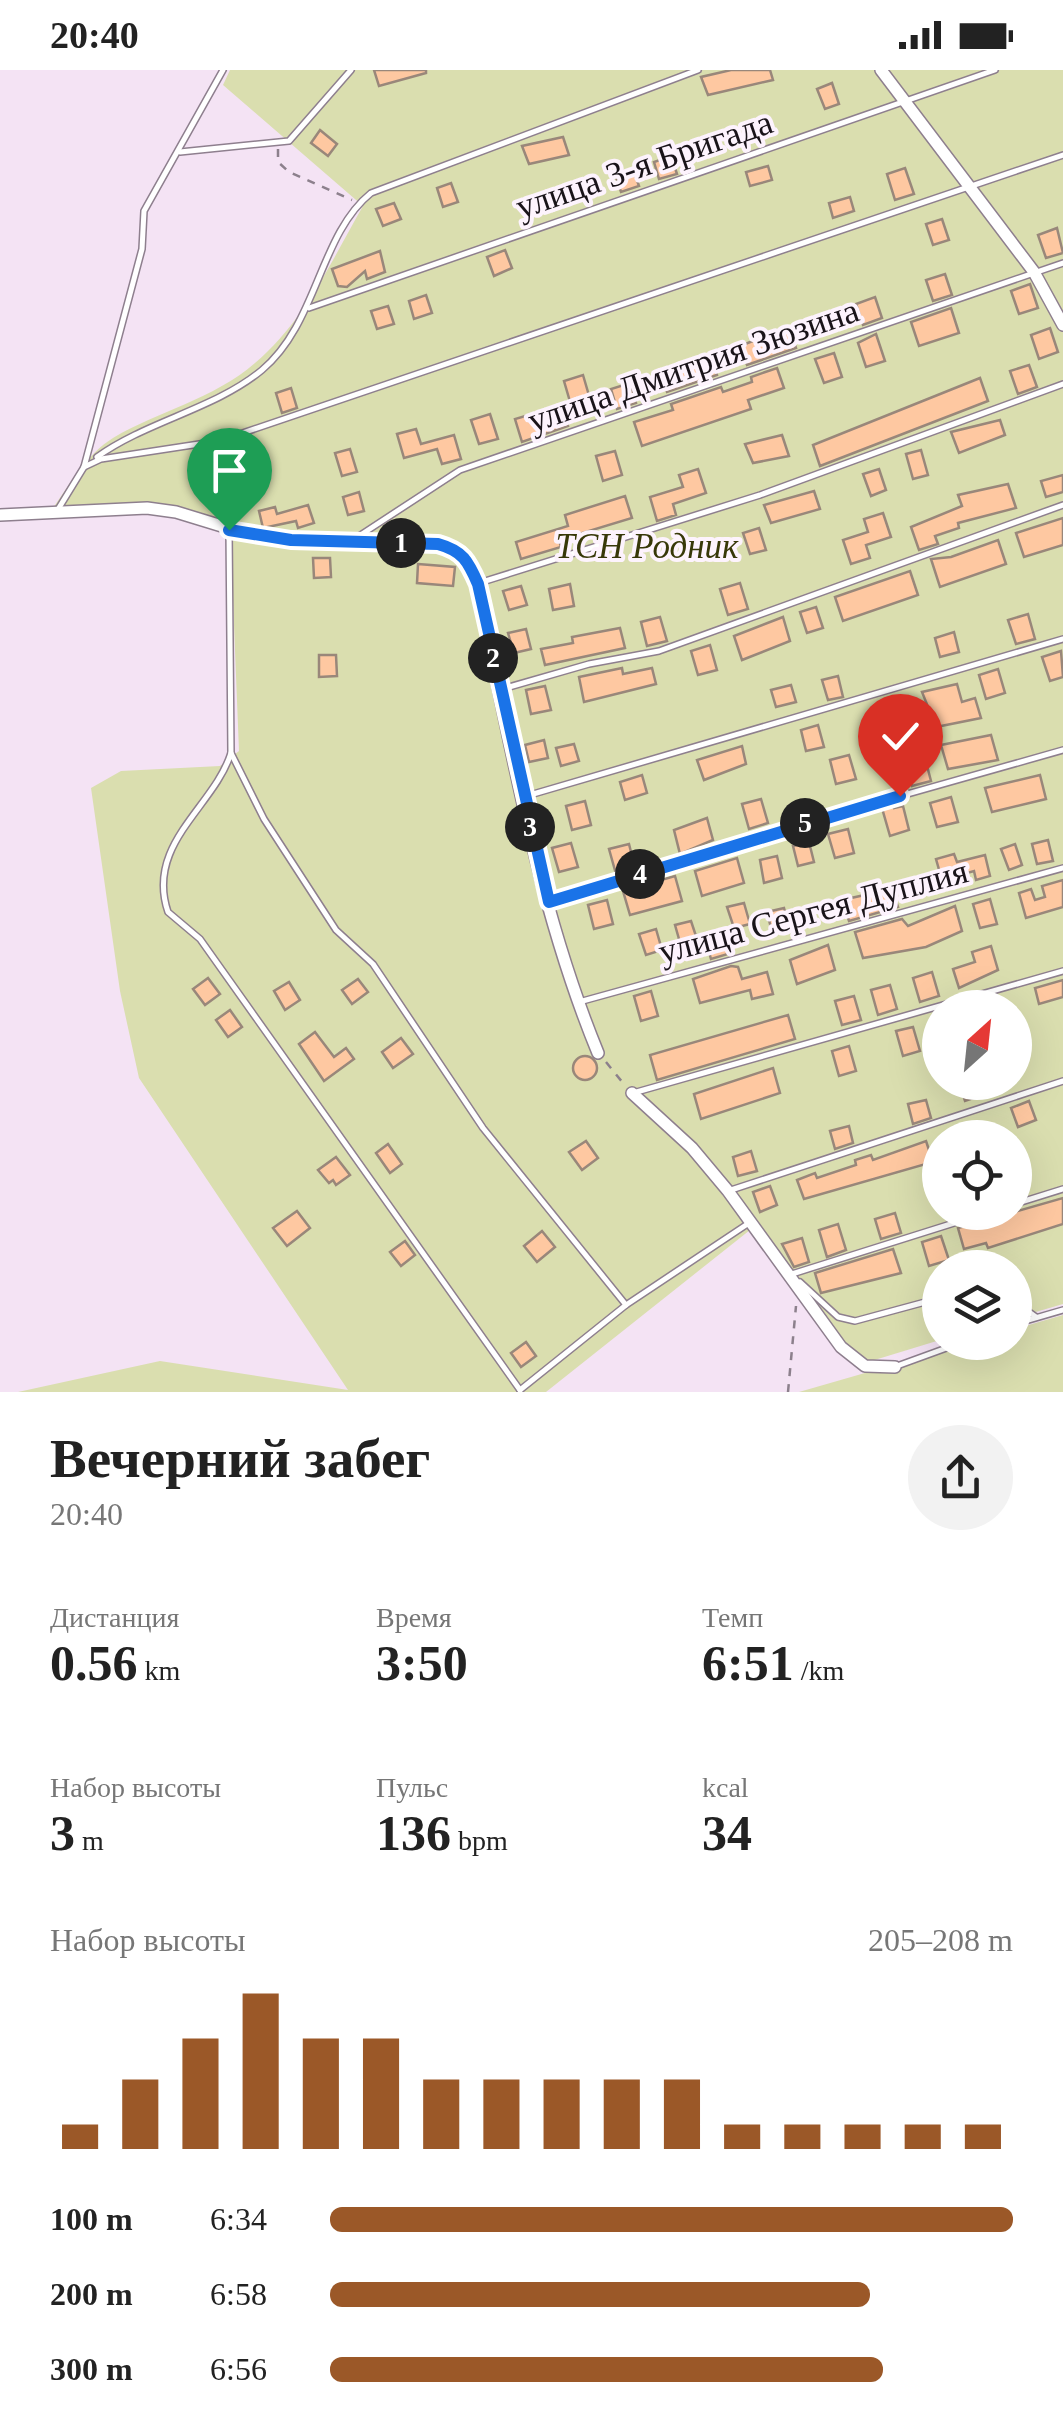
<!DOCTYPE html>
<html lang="ru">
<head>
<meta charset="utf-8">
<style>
  body { margin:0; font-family:Georgia,serif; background:#f2f2f2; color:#222; height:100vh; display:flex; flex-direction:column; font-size:38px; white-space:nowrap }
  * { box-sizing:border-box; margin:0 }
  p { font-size:32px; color:#767676 }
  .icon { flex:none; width:55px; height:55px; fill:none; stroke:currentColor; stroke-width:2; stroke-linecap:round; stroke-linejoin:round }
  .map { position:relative; height:1322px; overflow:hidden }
  .sheet { display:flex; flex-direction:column; background:#fff; flex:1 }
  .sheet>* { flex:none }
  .needle { width:65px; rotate:27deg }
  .controls { position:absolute; left:922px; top:920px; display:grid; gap:20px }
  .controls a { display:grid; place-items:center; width:110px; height:110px; border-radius:50%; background:#fff; box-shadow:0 10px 40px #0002; font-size:50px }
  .pin { position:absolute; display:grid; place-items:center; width:85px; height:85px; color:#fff; margin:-102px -42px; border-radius:50% 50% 50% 0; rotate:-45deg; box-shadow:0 0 10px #0007 }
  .pin .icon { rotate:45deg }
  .km { position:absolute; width:50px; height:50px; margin:-25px; border-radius:50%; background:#222; color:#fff; font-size:28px; line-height:50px; text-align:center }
  .round { display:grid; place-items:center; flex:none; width:105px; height:105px; border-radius:52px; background:#f2f2f2 }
  .summary { display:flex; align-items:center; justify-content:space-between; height:170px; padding:0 50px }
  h1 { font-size:55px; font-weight:700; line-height:75px }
  .metrics { display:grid; grid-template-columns:repeat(3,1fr); gap:15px; height:170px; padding:10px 50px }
  .metrics div { display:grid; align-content:center }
  .metrics b { font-size:50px; font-weight:700 }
  .metrics small { font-size:28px; font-weight:400 }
  .metrics p { font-size:28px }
  .chart { height:280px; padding:20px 50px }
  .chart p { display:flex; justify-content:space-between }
  .chart svg { width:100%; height:180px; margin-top:10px; stroke:#9b5828; stroke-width:6 }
  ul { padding:0 50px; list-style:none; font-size:32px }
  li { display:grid; grid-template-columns:160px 120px 1fr; align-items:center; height:75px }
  li i { height:25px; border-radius:12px; background:#9b5828 }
  .status { display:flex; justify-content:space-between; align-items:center; height:70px; padding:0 50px; background:#fff; direction:ltr }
  .status svg { height:28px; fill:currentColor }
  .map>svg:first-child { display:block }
  .green { fill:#dadeaf; fill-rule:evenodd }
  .building { fill:#fec8a1; stroke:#99877a; stroke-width:2.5 }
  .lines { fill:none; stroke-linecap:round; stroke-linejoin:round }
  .lane-casing { stroke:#8e7f8e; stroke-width:8 }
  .street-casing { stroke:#8e7f8e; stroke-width:14 }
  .path { stroke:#8c808c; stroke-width:2.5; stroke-dasharray:8 8; stroke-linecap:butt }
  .lane { stroke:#fff; stroke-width:5 }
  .street { stroke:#fff; stroke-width:11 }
  .route-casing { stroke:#fff; stroke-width:20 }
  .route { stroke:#1a73e8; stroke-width:12 }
  .labels { text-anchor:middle; stroke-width:8; stroke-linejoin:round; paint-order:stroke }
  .street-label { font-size:35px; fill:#191319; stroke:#fdf3fd }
  .park-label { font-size:35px; font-style:italic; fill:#373808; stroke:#fdf3fd }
</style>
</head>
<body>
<div class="status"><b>20:40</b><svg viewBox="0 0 49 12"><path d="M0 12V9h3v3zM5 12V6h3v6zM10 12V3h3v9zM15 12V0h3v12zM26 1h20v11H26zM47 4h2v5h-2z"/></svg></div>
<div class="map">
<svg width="1063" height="1322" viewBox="0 0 1063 1322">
  <rect width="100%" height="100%" fill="#f4e3f4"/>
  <g class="green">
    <path d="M230,0H1063V1234L1015,1248V1198H940V1270L868,1292L838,1283L750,1160L546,1322H18L160,1291L348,1320L139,1008L120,921L91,718L121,701L220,696L239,681L230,455L156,435L53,438C70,414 87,384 113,368C158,341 214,329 255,293C304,252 332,190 363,136L223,15ZM940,938H1015V1012H940ZM940,1068H1015V1142H940Z"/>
    <path d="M1063,1245V1322H799L969,1273L1015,1272V1259Z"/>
  </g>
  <g class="building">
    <path d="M374,0H426V3L379,16Z"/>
    <path d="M731,0H770L773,10L708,25L701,7Z"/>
    <path d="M832,13L839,34L825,39L817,19Z"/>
    <path d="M320,60L337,74L328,86L311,73Z"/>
    <path d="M563,67L569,85L529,94L522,76Z"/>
    <path d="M671,86L677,104L659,109L654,92Z"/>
    <path d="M768,96L772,110L750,116L746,102Z"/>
    <path d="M905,98L914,124L895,130L887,104Z"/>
    <path d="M633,99L639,116L621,122L615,104Z"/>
    <path d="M451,113L458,132L443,137L437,118Z"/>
    <path d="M850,127L854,141L833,148L829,133Z"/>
    <path d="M394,133L401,149L383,156L376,139Z"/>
    <path d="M942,149L949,170L933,175L926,154Z"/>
    <path d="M1057,158L1063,183L1046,188L1038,165Z"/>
    <path d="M505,180L512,198L494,206L487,187Z"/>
    <path d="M380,181L385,202L367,209L365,201L347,217L338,216L332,199Z"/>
    <path d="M945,204L952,225L933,231L926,210Z"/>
    <path d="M1030,214L1038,238L1019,244L1011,221Z"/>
    <path d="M426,225L432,243L414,249L409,231Z"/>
    <path d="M875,227L882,248L863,255L856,234Z"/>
    <path d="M388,236L394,254L377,259L371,241Z"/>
    <path d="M951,238L959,263L919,276L911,252Z"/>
    <path d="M789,257L796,278L747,295L740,276Z"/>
    <path d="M1050,258L1058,282L1039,289L1031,265Z"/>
    <path d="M876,264L885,291L866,297L858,273Z"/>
    <path d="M834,283L842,307L824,313L815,289Z"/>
    <path d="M711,286L717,305L667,322L660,302Z"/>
    <path d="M1029,295L1037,317L1018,324L1010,301Z"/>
    <path d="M777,298L784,318L748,330L751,339L642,376L634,352L673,340L671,334L721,317L723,322L752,312L751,307Z"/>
    <path d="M583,305L590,329L571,335L564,311Z"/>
    <path d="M980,308L988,331L820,396L813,375Z"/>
    <path d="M630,313L636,333L617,339L611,319Z"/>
    <path d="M291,318L297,338L282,343L276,323Z"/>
    <path d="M562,335L568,356L522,372L515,349Z"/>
    <path d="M490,344L498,369L479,374L471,350Z"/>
    <path d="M1000,350L1005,365L959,383L951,362Z"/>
    <path d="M416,359L421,374L454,365L461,389L442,394L437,379L404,388L397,364Z"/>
    <path d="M782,365L789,386L753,393L745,374Z"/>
    <path d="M246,368L252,385L234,392L228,375Z"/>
    <path d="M350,379L357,402L342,406L335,383Z"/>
    <path d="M921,380L928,405L913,409L906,384Z"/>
    <path d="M615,381L622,405L603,411L596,386Z"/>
    <path d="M698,399L706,423L673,434L676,445L657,451L650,427L683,417L679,405Z"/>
    <path d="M879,399L886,420L871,426L863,404Z"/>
    <path d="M1063,405V422L1046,427L1041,411Z"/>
    <path d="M1008,414L1016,438L958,453L959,458L935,466L938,474L919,480L911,457L962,436L958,425Z"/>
    <path d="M814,421L820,439L771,453L764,435Z"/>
    <path d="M359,422L364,441L348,445L343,427Z"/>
    <path d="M625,426L632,448L559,470L561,477L521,489L516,472L568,456L565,445Z"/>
    <path d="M308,435L314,453L298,458L296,451L263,458L259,441L275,437L277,444Z"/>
    <path d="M883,443L891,467L866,475L870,488L851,494L843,470L868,462L864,449Z"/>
    <path d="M1063,448V475L1024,487L1016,463Z"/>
    <path d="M759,458L766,480L750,484L743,463Z"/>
    <path d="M998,470L1006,494L940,517L931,489L951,487Z"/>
    <path d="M313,488H330L331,507L314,508Z"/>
    <path d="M418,494L455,497L453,516L417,513Z"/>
    <path d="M910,501L918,525L843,551L835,527Z"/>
    <path d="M740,513L748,539L728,545L720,519Z"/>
    <path d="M570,514L574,536L553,540L549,519Z"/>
    <path d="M521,516L527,535L509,540L503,521Z"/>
    <path d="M816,537L823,558L807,563L800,542Z"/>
    <path d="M1028,544L1035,569L1016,574L1008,550Z"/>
    <path d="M660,547L667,571L647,576L641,552Z"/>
    <path d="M783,547L790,571L742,590L734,566Z"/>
    <path d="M620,558L625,578L545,595L541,579L573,573L572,567Z"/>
    <path d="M526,559L531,579L514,583L508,563Z"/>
    <path d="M954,562L959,582L940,587L935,568Z"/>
    <path d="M710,575L717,600L698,605L691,581Z"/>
    <path d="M1061,581L1063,607L1050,611L1042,587Z"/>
    <path d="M319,585H336L337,606L319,607Z"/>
    <path d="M622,598L623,604L652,598L656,614L584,632L579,607Z"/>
    <path d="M998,599L1005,623L986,629L979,605Z"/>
    <path d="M838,606L843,627L828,630L822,610Z"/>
    <path d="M957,614L962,632L975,628L981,648L936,657L922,622Z"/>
    <path d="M791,615L796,632L776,637L771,620Z"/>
    <path d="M545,616L551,640L531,644L526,620Z"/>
    <path d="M818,655L824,677L806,681L801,660Z"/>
    <path d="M991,665L998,690L948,699L941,675Z"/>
    <path d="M544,670L548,688L529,692L525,675Z"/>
    <path d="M574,674L579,691L561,696L556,678Z"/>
    <path d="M742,676L746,694L704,710L697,690Z"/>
    <path d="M849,685L856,709L836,714L830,690Z"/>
    <path d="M925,688L931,711L912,716L906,693Z"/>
    <path d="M642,705L647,723L625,730L620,712Z"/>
    <path d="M1040,705L1046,729L992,742L985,718Z"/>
    <path d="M951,727L958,752L937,757L930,733Z"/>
    <path d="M761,729L768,753L749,759L742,734Z"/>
    <path d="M585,731L591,755L572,760L566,736Z"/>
    <path d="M893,735L894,738L903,736L909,760L890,766L882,738Z"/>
    <path d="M707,748L713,770L680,784L674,760Z"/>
    <path d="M848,759L854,783L835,788L828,764Z"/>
    <path d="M1048,770L1053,791L1037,794L1032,774Z"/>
    <path d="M809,772L814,792L798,796L793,776Z"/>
    <path d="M571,773L578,797L559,802L552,778Z"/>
    <path d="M629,774L635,798L616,804L609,779Z"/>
    <path d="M1015,774L1022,795L1009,800L1001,779Z"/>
    <path d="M954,784L957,792L985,785L990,806L976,810L974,801L942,810L936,789Z"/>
    <path d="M777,786L782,808L764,813L760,790Z"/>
    <path d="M737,788L744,813L702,826L695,801Z"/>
    <path d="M675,806L682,831L630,845L623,821Z"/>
    <path d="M1063,810V837L1026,848L1019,823L1031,819L1035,830L1045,827L1042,816Z"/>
    <path d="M892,819L898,837L849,851L842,830Z"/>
    <path d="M990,829L997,854L980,858L973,834Z"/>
    <path d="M607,830L613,854L594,859L588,835Z"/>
    <path d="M744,833L750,854L734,858L727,837Z"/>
    <path d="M955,836L962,861L926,877L863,888L855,862L902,849L908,856Z"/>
    <path d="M784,838L789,857L772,862L767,842Z"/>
    <path d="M691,851L698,872L681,876L675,855Z"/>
    <path d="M656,859L662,880L646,885L639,864Z"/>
    <path d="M722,863L728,884L711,889L705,868Z"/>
    <path d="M828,875L835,900L797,914L790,890Z"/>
    <path d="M991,876L998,900L959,918L953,899L975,892L972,882Z"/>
    <path d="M731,896L738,897L742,909L767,902L773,924L752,929L750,920L700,933L693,909Z"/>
    <path d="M932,902L939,926L920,932L913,908Z"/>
    <path d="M208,908L220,924L205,935L193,919Z"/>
    <path d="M358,909L368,922L352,934L342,920Z"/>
    <path d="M1063,910V927L1039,934L1035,918Z"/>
    <path d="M289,912L300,930L285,940L274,921Z"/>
    <path d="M890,915L897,939L878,945L871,920Z"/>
    <path d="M651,921L658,946L641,951L634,926Z"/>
    <path d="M854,926L861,950L842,955L835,931Z"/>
    <path d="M230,940L242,957L228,967L216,950Z"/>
    <path d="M788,945L795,969L657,1010L650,985Z"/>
    <path d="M913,957L920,981L903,986L896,961Z"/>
    <path d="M315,962L334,987L346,978L354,989L324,1011L299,974Z"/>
    <path d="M401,968L413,984L393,998L382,982Z"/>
    <path d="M849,976L856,1001L839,1006L832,981Z"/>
    <circle cx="585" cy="998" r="12"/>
    <path d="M773,998L780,1023L701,1049L694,1024Z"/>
    <path d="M959,1012H1012V1015L965,1031Z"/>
    <path d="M926,1030L931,1048L913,1054L908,1034Z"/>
    <path d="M1029,1031L1036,1050L1018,1057L1011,1038Z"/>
    <path d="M849,1056L853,1073L835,1079L830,1061Z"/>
    <path d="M586,1071L598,1088L582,1100L569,1082Z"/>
    <path d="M926,1071L933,1092L804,1129L797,1110L815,1103L817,1108L856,1095L855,1090L871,1085L873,1090Z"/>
    <path d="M388,1074L402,1094L390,1103L376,1083Z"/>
    <path d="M751,1081L757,1101L738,1106L733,1087Z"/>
    <path d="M336,1087L350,1105L336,1115L333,1110L329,1113L318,1100Z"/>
    <path d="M770,1116L777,1135L760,1142L753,1122Z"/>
    <path d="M1063,1128V1154L988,1178L986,1173L964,1179L958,1158Z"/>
    <path d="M297,1141L310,1158L287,1176L273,1158Z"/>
    <path d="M895,1143L901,1163L881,1169L875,1149Z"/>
    <path d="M838,1154L846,1180L827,1187L819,1160Z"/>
    <path d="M542,1161L555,1177L537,1192L524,1176Z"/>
    <path d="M941,1166L949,1190L929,1196L922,1172Z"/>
    <path d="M802,1168L809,1192L794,1197L782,1174Z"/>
    <path d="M405,1171L415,1185L401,1196L390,1182Z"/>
    <path d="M893,1179L901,1203L821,1223L815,1203Z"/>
    <path d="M526,1272L536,1286L521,1297L511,1283Z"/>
  </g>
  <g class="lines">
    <g class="lane-casing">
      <g id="lane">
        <path d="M180,82L289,71L351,0"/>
        <path d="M309,238L995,0"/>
        <path d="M97,387C147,351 215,339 262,300C318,253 319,165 371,123L698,0"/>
        <path d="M84,397L101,389L219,371L1063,85"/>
        <path d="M57,441L84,397L142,179L144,141L223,0"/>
        <path d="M229,460L231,683C214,737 145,774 168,842L200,869L520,1320"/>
        <path d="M359,466L460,400L1063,193"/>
        <path d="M479,513L760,425L1063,314"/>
        <path d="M502,619L589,594L659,581L1063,435"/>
        <path d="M231,683L264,749L336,860L373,894L483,1058L626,1235"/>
        <path d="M523,727L1063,569"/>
        <path d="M549,832L759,766L1063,680"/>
        <path d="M579,932L1063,798"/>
        <path d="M633,1023L1063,901"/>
        <path d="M731,1120L1063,1011"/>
        <path d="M1015,1134L1063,1119"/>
        <path d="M792,1204L989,1142"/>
        <path d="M800,1212L838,1247L855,1251L940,1228"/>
        <path d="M1015,1232L1036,1247"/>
        <path d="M1015,1254L1063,1240"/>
        <path d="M897,1296L963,1272"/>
        <path d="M520,1320L626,1235L749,1153"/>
      </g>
    </g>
    <g class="street-casing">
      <g id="street">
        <path d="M881,0L1034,202L1063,255"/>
        <path d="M0,445L147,438L176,442L258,467L439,474C463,481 468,491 477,514C510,671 537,835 598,983"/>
        <path d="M632,1023L692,1078L728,1121L841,1277L865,1296L895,1297"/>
      </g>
    </g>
    <g class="path">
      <path d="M278,79V92L289,102L352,130"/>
      <path d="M606,992L623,1013"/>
      <path d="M788,1322L796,1236"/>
    </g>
    <use href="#lane" class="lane"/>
    <use href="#street" class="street"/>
  </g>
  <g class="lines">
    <g class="route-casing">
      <path id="route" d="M229,460L291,470L438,474C463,481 468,491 478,514L549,832L900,726"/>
    </g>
    <use href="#route" class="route"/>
  </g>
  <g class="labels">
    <g class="street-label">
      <text transform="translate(644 94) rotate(-19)" y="12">улица 3-я Бригада</text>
      <text transform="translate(693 295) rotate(-19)" y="12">улица Дмитрия Зюзина</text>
      <text transform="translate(813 841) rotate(-15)" y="12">улица Сергея Дуплия</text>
    </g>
    <g class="park-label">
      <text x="647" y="488">ТСН Родник</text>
    </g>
  </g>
</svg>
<div class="controls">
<a><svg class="needle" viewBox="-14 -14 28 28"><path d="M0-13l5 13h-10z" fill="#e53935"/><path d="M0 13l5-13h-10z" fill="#767676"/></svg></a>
<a><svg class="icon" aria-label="locate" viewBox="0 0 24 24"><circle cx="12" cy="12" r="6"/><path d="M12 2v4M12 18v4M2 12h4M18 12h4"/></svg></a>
<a><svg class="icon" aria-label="layers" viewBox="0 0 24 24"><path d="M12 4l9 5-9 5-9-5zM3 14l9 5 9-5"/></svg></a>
</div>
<div class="pin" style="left:229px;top:460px;background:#1e9e55"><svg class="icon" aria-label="arrive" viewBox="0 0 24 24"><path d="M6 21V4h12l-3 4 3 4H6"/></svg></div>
<div class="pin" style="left:900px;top:726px;background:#d93025"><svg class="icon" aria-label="check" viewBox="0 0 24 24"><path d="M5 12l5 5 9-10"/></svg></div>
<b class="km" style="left:401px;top:473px">1</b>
<b class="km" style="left:493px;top:588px">2</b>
<b class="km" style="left:530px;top:757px">3</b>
<b class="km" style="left:640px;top:804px">4</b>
<b class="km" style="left:805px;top:753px">5</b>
</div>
<section class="sheet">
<div class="summary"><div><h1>Вечерний забег</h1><p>20:40</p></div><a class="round"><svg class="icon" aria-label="share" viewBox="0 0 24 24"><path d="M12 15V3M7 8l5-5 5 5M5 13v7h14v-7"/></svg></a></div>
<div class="metrics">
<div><p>Дистанция</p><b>0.56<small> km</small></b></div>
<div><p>Время</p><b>3:50</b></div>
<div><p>Темп</p><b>6:51<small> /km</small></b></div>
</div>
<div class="metrics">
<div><p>Набор высоты</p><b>3<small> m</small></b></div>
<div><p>Пульс</p><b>136<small> bpm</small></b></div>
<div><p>kcal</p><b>34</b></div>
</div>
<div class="chart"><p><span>Набор высоты</span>205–208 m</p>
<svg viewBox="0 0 160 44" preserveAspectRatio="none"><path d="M5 44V38M15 44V27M25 44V17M35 44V6M45 44V17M55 44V17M65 44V27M75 44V27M85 44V27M95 44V27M105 44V27M115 44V38M125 44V38M135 44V38M145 44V38M155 44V38"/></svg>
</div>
<ul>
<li><b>100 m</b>6:34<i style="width:100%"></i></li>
<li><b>200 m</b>6:58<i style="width:79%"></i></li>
<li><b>300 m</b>6:56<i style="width:81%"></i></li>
</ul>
</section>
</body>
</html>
